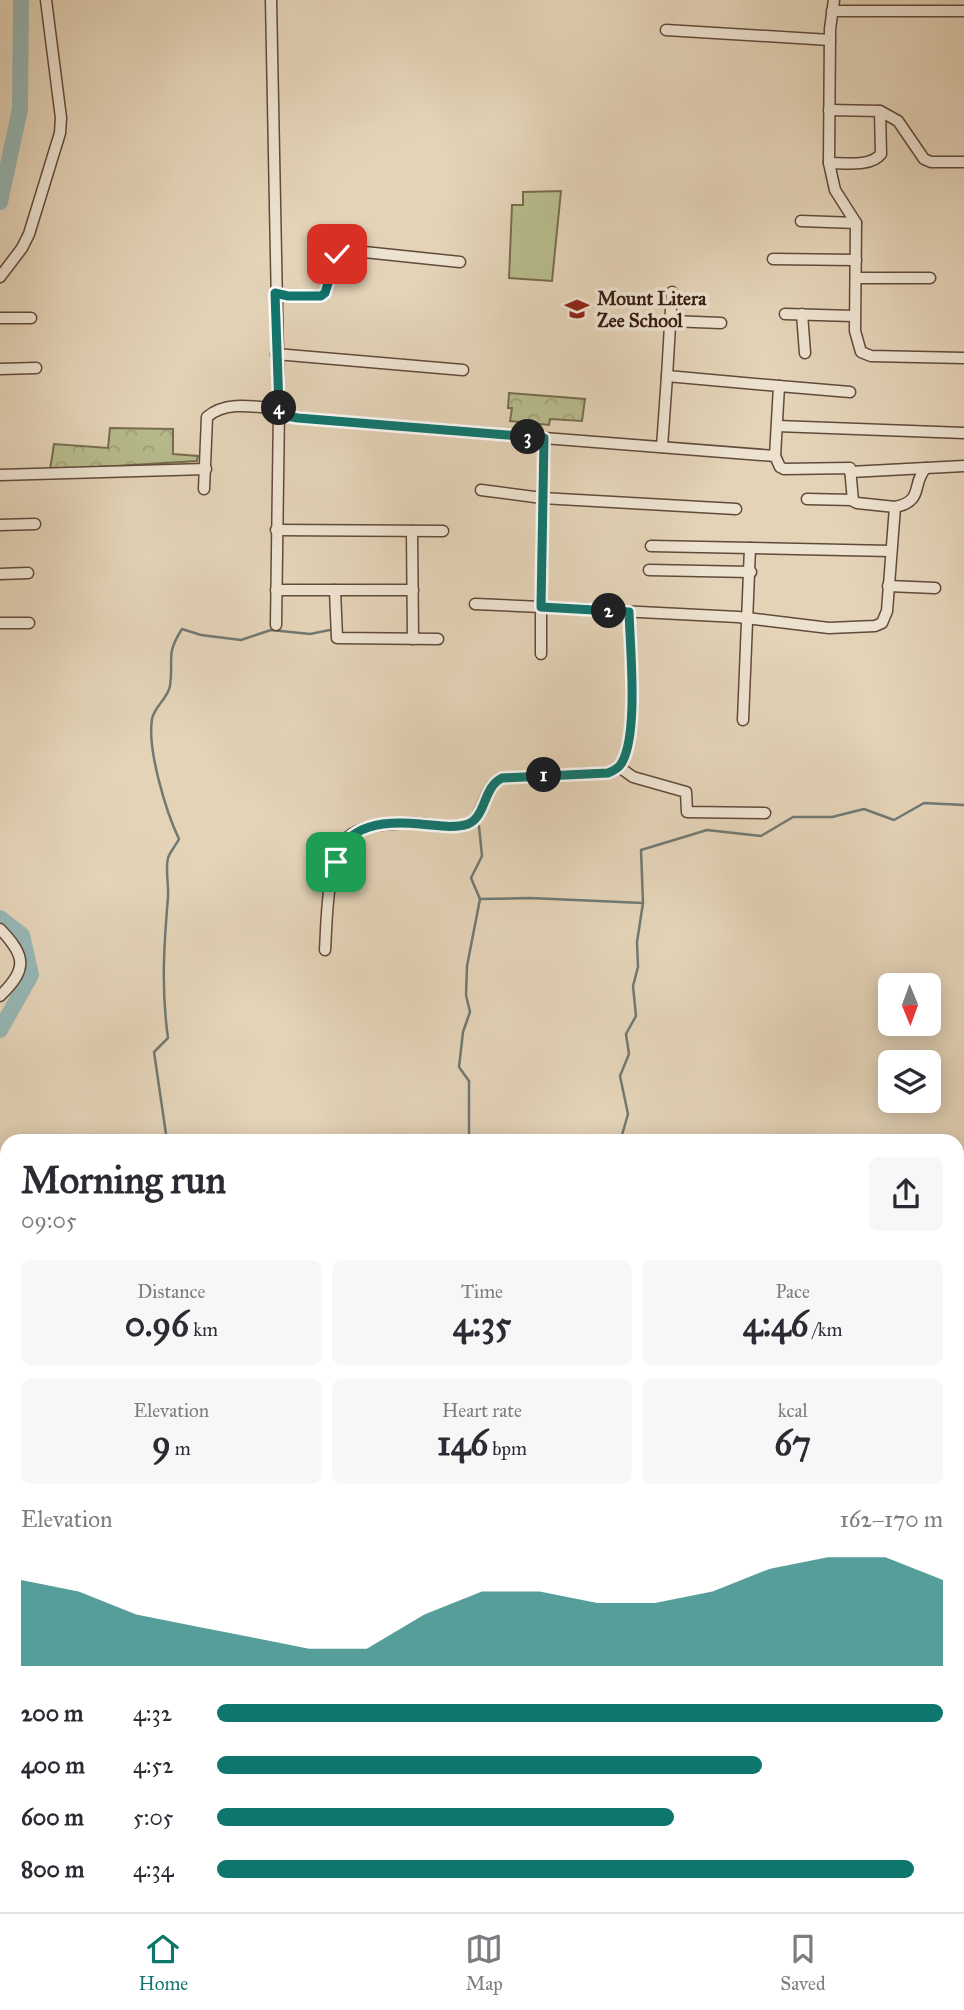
<!DOCTYPE html>
<html lang="en">
<head>
<meta charset="utf-8">
<style>
  body { margin:0; font-family:"IM FELL Great Primer",serif; background:#f7f7f7; color:#2b2b33; height:100vh; display:flex; flex-direction:column; font-size:26px; white-space:nowrap }
  * { box-sizing:border-box; margin:0 }
  p { font-size:23px; color:#7c7c81 }
  .icon { flex:none; width:38px; height:38px; fill:none; stroke:currentColor; stroke-width:2; stroke-linecap:round; stroke-linejoin:round }
  .map { position:relative; flex:1; overflow:hidden }
  .side { position:absolute; left:0px; top:1134px; width:964px; height:779px; display:flex; flex-direction:column; background:#fff; border-radius:21px 21px 0 0; box-shadow:0 4px 18px #0003 }
  .side>* { flex:none }
  .needle { width:46px; rotate:179deg }
  .buttons { position:absolute; left:878px; top:973px; display:grid; gap:14px }
  .buttons a { display:grid; place-items:center; width:63px; height:63px; border-radius:10px; background:#fff; box-shadow:0 4px 18px #0003; font-size:35px }
  .pin { position:absolute; display:grid; place-items:center; width:60px; height:60px; color:#fff; margin:-30px; border-radius:14px; box-shadow:0 4px 10px #0006 }
  .km { position:absolute; width:35px; height:35px; margin:-18px; border-radius:50%; background:#222; color:#fff; font-size:19px; line-height:35px; text-align:center }
  .round { display:grid; place-items:center; flex:none; width:74px; height:74px; border-radius:10px; background:#f7f7f7 }
  .summary { display:flex; align-items:center; justify-content:space-between; height:119px; padding:0 21px }
  h1 { font-size:38px; font-weight:700; line-height:52px }
  .stats { display:grid; grid-template-columns:repeat(3,1fr); gap:10px; height:119px; padding:7px 21px }
  .stats div { display:grid; align-content:center; border-radius:10px; background:#f7f7f7; text-align:center }
  .stats b { font-size:35px; font-weight:700 }
  .stats small { font-size:19px; font-weight:400 }
  .stats p { font-size:19px }
  .chart { height:196px; padding:14px 21px }
  .chart p { display:flex; justify-content:space-between }
  .chart svg { width:100%; height:126px; margin-top:7px; fill:#0f766e; opacity:.7 }
  ul { padding:0 21px; list-style:none; font-size:23px }
  li { display:grid; grid-template-columns:112px 84px 1fr; align-items:center; height:52px }
  li i { height:18px; border-radius:9px; background:#0f766e }
  .tab-bar { display:flex; justify-content:space-around; align-items:center; height:98px; border-top:2px solid #e1e1e2; background:#fff; font-size:19px; color:#7c7c81 }
  .tab-bar a { display:grid; justify-items:center; gap:4px }
  .tab-bar .selected { color:#0f766e }
  .map>svg:first-child { display:block }
  .park { fill:url(#park-crowns); stroke:#776c4e; stroke-width:2 }
  .garden { fill:#b7bb8c; stroke:#776c4e; stroke-width:2 }
  .lines { fill:none; stroke-linecap:round; stroke-linejoin:round }
  .stream { stroke:#707973; stroke-width:2.5 }
  .river { stroke:#96b7b4; stroke-width:16 }
  .minor-casing { stroke:#624a3a; stroke-width:13 }
  .minor { stroke:#ede2d0; stroke-width:10 }
  .route-casing { stroke:#fff; stroke-width:14 }
  .route { stroke:#0f766e; stroke-width:9 }
  .labels { text-anchor:middle; stroke-width:7; stroke-linejoin:round; paint-order:stroke }
  .poi-label { font-size:19px; font-weight:bold; fill:#371c11; stroke:#ede2d0; text-anchor:start }
</style>
</head>
<body>
<div class="map">
<svg width="964" height="1912" viewBox="0 0 964 1912">
  <defs>
    <pattern id="park-crowns" width="20" height="18" patternUnits="userSpaceOnUse" patternTransform="scale(1.75)"><rect width="20" height="18" fill="#b7bb8c"/><path d="M2 6a3 3 0 1 1 6 0M12 15a3 3 0 1 1 6 0" fill="none" stroke="#9ea078"/></pattern>
  </defs>
  <rect width="100%" height="100%" fill="#e4d3b7"/>
  <filter id="stains"><feTurbulence type="fractalNoise" baseFrequency=".00286" numOctaves="4"/><feColorMatrix values="0 0 0 0 .2 0 0 0 0 .09 0 0 0 0 .02 0 0 0 .5 -.17"/></filter>
  <radialGradient id="worn" r=".72"><stop offset=".6" stop-color="#630" stop-opacity="0"/><stop offset="1" stop-color="#630" stop-opacity=".3"/></radialGradient>
  <g class="park">
    <path d="M509,393L585,399L582,421L550,419L549,425L510,421L512,408H508Z"/>
    <path d="M110,428L173,429V454L198,456L197,461L50,470L54,444L108,448Z"/>
  </g>
  <path class="garden" d="M561,191L552,281L509,278L512,205H523V192Z"/>
  <g class="lines">
    <g class="stream">
      <path d="M479,826L482,856L471,878L480,899L530,898L643,903"/>
      <path d="M167,1141L154,1052L168,1038C161,989 164,945 168,897C169,885 165,870 168,858C170,852 176,845 179,839C166,812 147,749 152,719C154,707 168,698 170,686C174,659 165,655 182,629L201,635L241,640L271,630L310,634L330,630"/>
      <path d="M472,1141L469,1136V1081L459,1067L463,1032L470,1012L466,995L467,966L480,899"/>
      <path d="M623,1141L622,1135L628,1114L620,1076L629,1054L626,1034L636,1016L633,986L638,967L637,942L643,903L641,850L707,830L761,836L793,817H832L864,809L894,820L924,803L964,805"/>
      <path d="M0,1208L7,1205"/>
      <path d="M957,1256H964"/>
      <path d="M957,1336L964,1335"/>
      <path d="M957,1345L959,1336"/>
      <path d="M957,1404L960,1413L957,1417"/>
      <path d="M957,1863L964,1864"/>
      <path d="M134,1906L135,1912"/>
      <path d="M765,1906L766,1912"/>
      <path d="M463,1912V1906"/>
    </g>
    <g class="river">
      <path d="M0,202L20,109L21,0"/>
      <path d="M0,918L22,935L31,975L0,1030"/>
    </g>
    <g class="minor-casing">
      <g id="minor">
        <path d="M271,0L279,409L286,416L298,418L544,438L541,607L738,617L829,628L875,626L882,623L887,611L895,507C925,501 911,483 926,468L964,466"/>
        <path d="M834,0L830,29L829,163L835,190L856,223L855,331L861,352L871,356L964,358"/>
        <path d="M832,11H964"/>
        <path d="M666,30L830,40"/>
        <path d="M829,110L880,111L881,154C871,167 845,163 829,163"/>
        <path d="M880,111L898,121L924,159L931,162H964"/>
        <path d="M801,221L856,223"/>
        <path d="M773,259L856,260"/>
        <path d="M0,277L22,248L29,234L60,133L61,118L46,0"/>
        <path d="M857,278H930"/>
        <path d="M275,293L288,296H321L325,293L334,258L345,250L460,262"/>
        <path d="M785,314L853,316"/>
        <path d="M802,314L805,353"/>
        <path d="M0,318H31"/>
        <path d="M670,321L721,323"/>
        <path d="M276,354L463,370"/>
        <path d="M0,369L36,368"/>
        <path d="M667,376L672,292"/>
        <path d="M779,386L850,392"/>
        <path d="M777,426L964,433"/>
        <path d="M544,438L775,456L780,467L784,469L850,468L853,501L857,503L895,507"/>
        <path d="M662,447L667,376L779,386L775,456"/>
        <path d="M850,472L926,468"/>
        <path d="M0,475L206,469"/>
        <path d="M204,489L207,417C226,400 256,407 279,409L276,625"/>
        <path d="M481,490L542,498L736,509"/>
        <path d="M807,499L853,500"/>
        <path d="M0,525L35,524"/>
        <path d="M276,530L443,531"/>
        <path d="M412,531L413,639"/>
        <path d="M651,546L891,551"/>
        <path d="M649,570L751,572"/>
        <path d="M0,574L28,573"/>
        <path d="M888,586L935,588"/>
        <path d="M276,590H413"/>
        <path d="M335,590L337,638L438,639"/>
        <path d="M475,604L541,607V654"/>
        <path d="M0,623H29"/>
        <path d="M743,720L750,548"/>
        <path d="M619,767L633,777L686,792L687,812L765,813"/>
        <path d="M0,929C26,956 28,969 0,996"/>
        <path d="M325,950C327,921 326,851 352,834C368,824 392,824 410,823C429,823 450,830 468,824C485,817 482,787 502,778L608,773C613,771 618,769 621,764C639,737 630,646 629,612"/>
        <path d="M207,1912V1906"/>
      </g>
    </g>
    <use href="#minor" class="minor"/>
  </g>
  <g class="lines">
    <g class="route-casing">
      <path id="route" d="M336,862C346,823 385,821 420,824C435,825 453,829 468,824C486,817 483,787 502,778L608,773C613,771 618,769 621,764C639,737 630,646 629,612L541,607L544,438L298,418L286,416L279,408L275,293L288,296H321L325,293L337,254"/>
    </g>
    <use href="#route" class="route"/>
  </g>
  <defs>
    <g id="school-bare" transform="scale(1.89)"><path d="M0-5L7-2L0 1L-7-2ZM-4 1L0 2.5L4 1V4Q0 6-4 4Z" fill="#8f2418" stroke="#ede2d0" stroke-width="2.5" paint-order="stroke"/></g>
  </defs>
  <g fill-rule="evenodd">
    <use href="#school-bare" x="577" y="309"/>
  </g>
  <g class="labels">
    <g class="poi-label">
      <text x="597" y="305">Mount Litera<tspan x="597" dy="22">Zee School</tspan></text>
    </g>
  </g>
  <rect width="100%" height="100%" filter="url(#stains)"/>
  <rect width="100%" height="100%" fill="url(#worn)"/>
</svg>
<div class="buttons">
<a><svg class="needle" viewBox="-14 -14 28 28"><path d="M0-13l5 13h-10z" fill="#e53935"/><path d="M0 13l5-13h-10z" fill="#7c7c81"/></svg></a>
<a><svg class="icon" aria-label="layers" viewBox="0 0 24 24"><path d="M12 4l9 5-9 5-9-5zM3 14l9 5 9-5"/></svg></a>
</div>
<div class="pin" style="left:336px;top:862px;background:#1e9e55"><svg class="icon" aria-label="arrive" viewBox="0 0 24 24"><path d="M6 21V4h12l-3 4 3 4H6"/></svg></div>
<div class="pin" style="left:337px;top:254px;background:#d93025"><svg class="icon" aria-label="check" viewBox="0 0 24 24"><path d="M5 12l5 5 9-10"/></svg></div>
<b class="km" style="left:544px;top:775px">1</b>
<b class="km" style="left:609px;top:611px">2</b>
<b class="km" style="left:528px;top:437px">3</b>
<b class="km" style="left:279px;top:408px">4</b>
<section class="side">
<div class="summary"><div><h1>Morning run</h1><p>09:05</p></div><a class="round"><svg class="icon" aria-label="share" viewBox="0 0 24 24"><path d="M12 15V3M7 8l5-5 5 5M5 13v7h14v-7"/></svg></a></div>
<div class="stats">
<div><p>Distance</p><b>0.96<small> km</small></b></div>
<div><p>Time</p><b>4:35</b></div>
<div><p>Pace</p><b>4:46<small> /km</small></b></div>
</div>
<div class="stats">
<div><p>Elevation</p><b>9<small> m</small></b></div>
<div><p>Heart rate</p><b>146<small> bpm</small></b></div>
<div><p>kcal</p><b>67</b></div>
</div>
<div class="chart"><p><span>Elevation</span>162–170 m</p>
<svg viewBox="0 0 160 44" preserveAspectRatio="none"><path d="M0 44V14L10 18L20 26L30 30L40 34L50 38L60 38L70 26L80 18L90 18L100 22L110 22L120 18L130 10L140 6L150 6L160 14V44z"/></svg>
</div>
<ul>
<li><b>200 m</b>4:32<i style="width:100%"></i></li>
<li><b>400 m</b>4:52<i style="width:75%"></i></li>
<li><b>600 m</b>5:05<i style="width:63%"></i></li>
<li><b>800 m</b>4:34<i style="width:96%"></i></li>
</ul>
</section>
</div>
<nav class="tab-bar">
<a class="selected"><svg class="icon" aria-label="home" viewBox="0 0 24 24"><path d="M3 11l9-7 9 7M6 9v11h12V9"/></svg>Home</a>
<a><svg class="icon" aria-label="map" viewBox="0 0 24 24"><path d="M3 6l6-2 6 2 6-2v14l-6 2-6-2-6 2zM9 4v14M15 6v14"/></svg>Map</a>
<a><svg class="icon" aria-label="saved" viewBox="0 0 24 24"><path d="M7 4h10v16l-5-4-5 4z"/></svg>Saved</a>
</nav>
</body>
</html>
